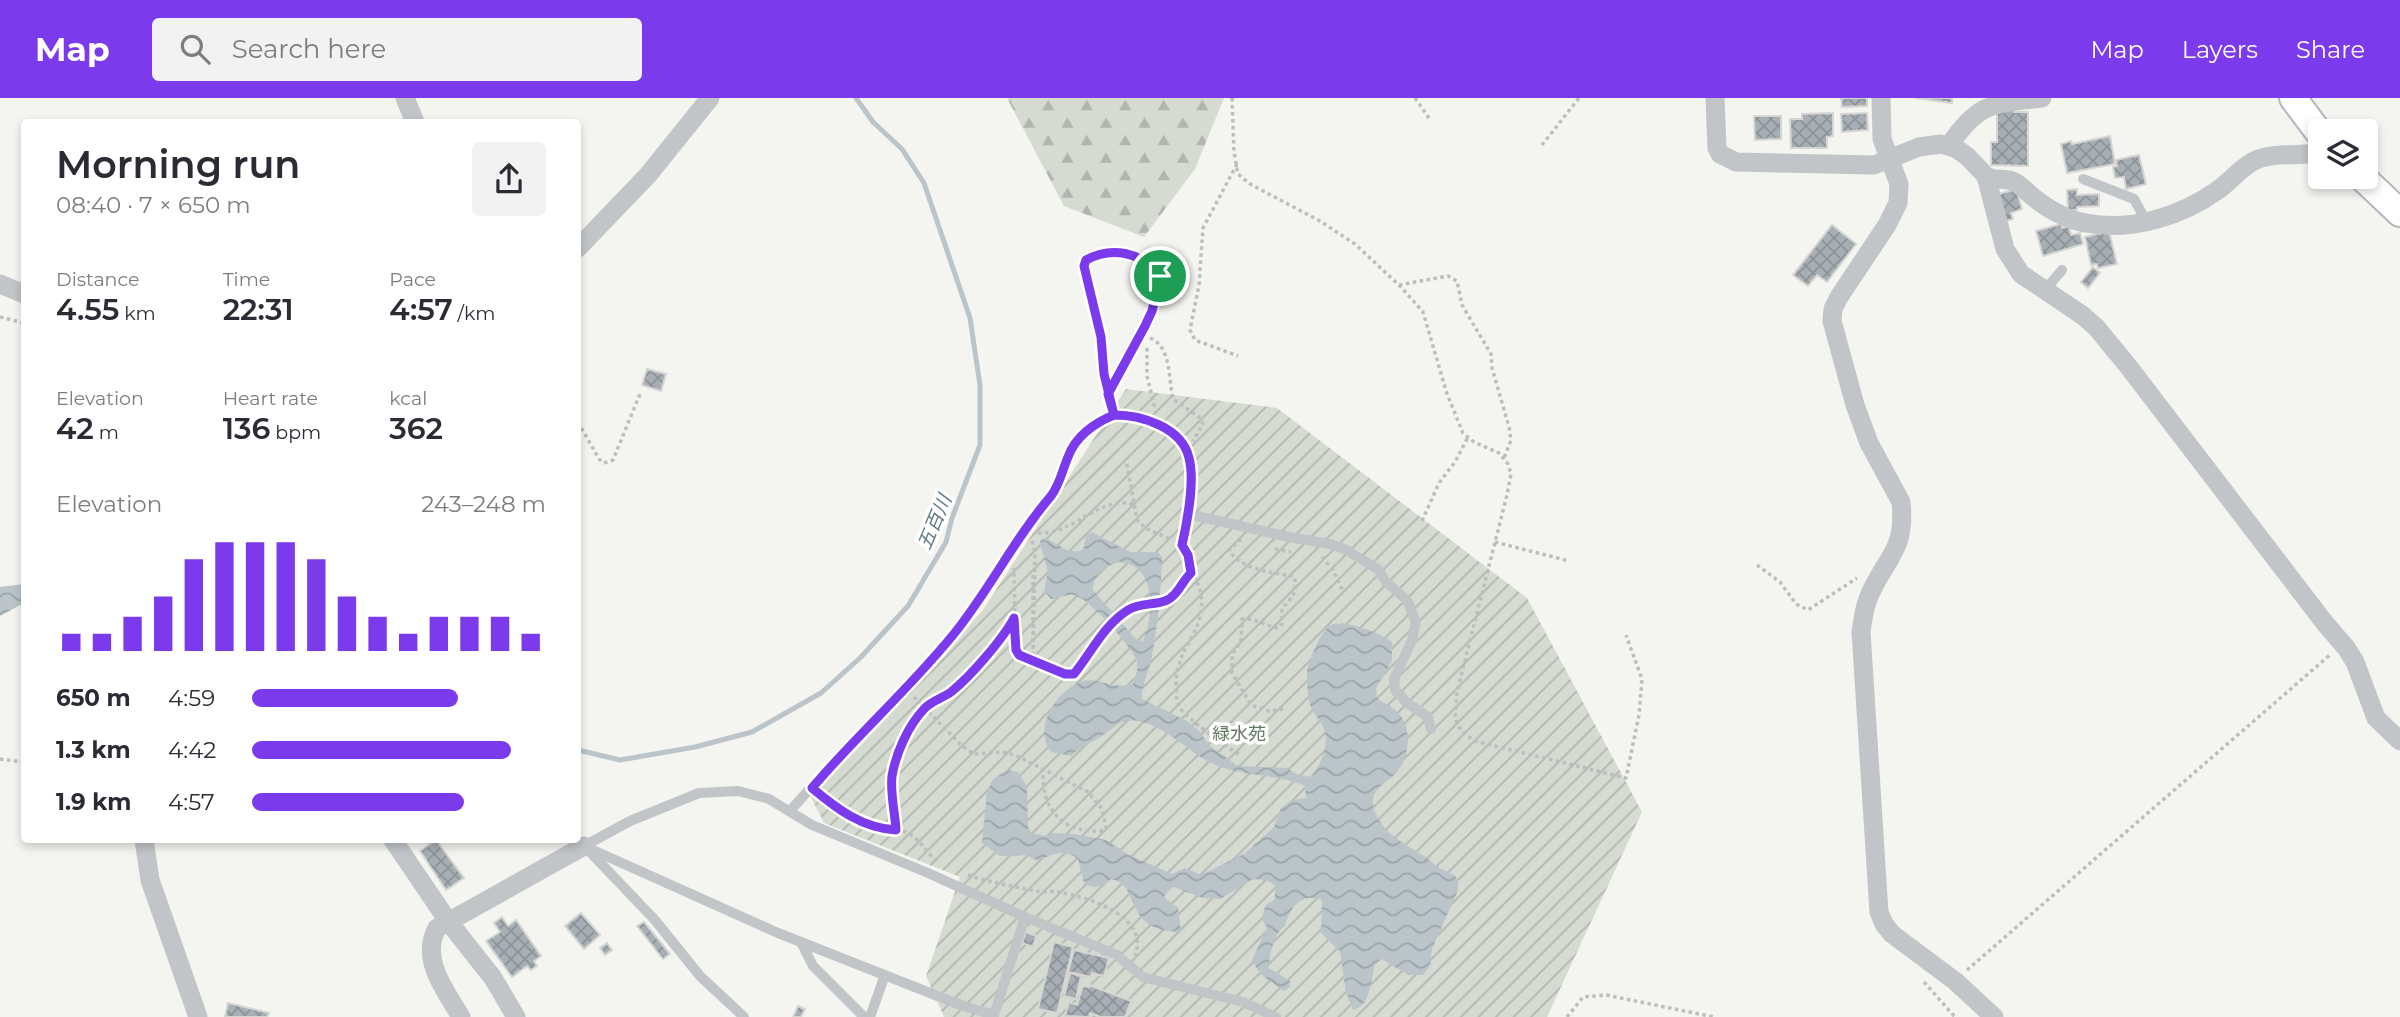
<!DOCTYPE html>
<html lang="en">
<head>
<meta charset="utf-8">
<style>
  body { margin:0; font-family:Montserrat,"Noto Sans JP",sans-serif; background:#f2f2f3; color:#2b2b33; height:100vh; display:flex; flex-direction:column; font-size:26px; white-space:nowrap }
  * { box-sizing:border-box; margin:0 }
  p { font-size:23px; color:#7c7c81 }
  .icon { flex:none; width:38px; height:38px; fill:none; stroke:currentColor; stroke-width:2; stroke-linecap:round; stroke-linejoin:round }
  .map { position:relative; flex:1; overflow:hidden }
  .panel { position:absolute; left:21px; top:21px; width:560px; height:724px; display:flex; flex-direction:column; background:#fff; border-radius:7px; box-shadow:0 4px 10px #0003 }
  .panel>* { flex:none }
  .controls { position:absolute; left:2308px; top:21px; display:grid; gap:14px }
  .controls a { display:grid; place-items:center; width:70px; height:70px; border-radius:7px; background:#fff; box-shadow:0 4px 10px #0003; font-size:35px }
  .pin { position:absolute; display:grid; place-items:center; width:60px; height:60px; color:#fff; margin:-30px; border:4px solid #fff; border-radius:50%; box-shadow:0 2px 7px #0007 }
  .round { display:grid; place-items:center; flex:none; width:74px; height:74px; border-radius:7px; background:#f2f2f3 }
  .overview { display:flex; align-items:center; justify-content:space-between; height:119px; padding:0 35px }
  h1 { font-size:38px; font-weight:600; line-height:52px }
  .metrics { display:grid; grid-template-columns:repeat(3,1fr); gap:10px; height:119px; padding:7px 35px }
  .metrics div { display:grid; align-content:center }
  .metrics b { font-size:30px; font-weight:600 }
  .metrics small { font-size:19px; font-weight:400 }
  .metrics p { font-size:19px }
  .chart { height:196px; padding:14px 35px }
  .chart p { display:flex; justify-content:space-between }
  .chart svg { width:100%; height:126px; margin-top:7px; stroke:#7c3aed; stroke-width:6 }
  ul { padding:0 35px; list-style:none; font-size:23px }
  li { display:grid; grid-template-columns:112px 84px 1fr; align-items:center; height:52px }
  li i { height:18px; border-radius:9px; background:#7c3aed }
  header { display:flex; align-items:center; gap:42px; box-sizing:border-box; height:98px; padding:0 35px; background:#7c3aed; color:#fff }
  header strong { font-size:33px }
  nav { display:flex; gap:38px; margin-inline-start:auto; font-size:24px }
  .search { width:490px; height:63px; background:#f2f2f3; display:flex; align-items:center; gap:18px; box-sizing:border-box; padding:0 24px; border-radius:7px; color:#7c7c81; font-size:26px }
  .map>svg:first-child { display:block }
  .forest { fill:url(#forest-firs) }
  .garden { fill:url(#garden-furrows) }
  .water { fill:url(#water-waves); fill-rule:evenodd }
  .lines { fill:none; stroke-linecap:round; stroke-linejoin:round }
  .stream { stroke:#bac4c9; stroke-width:5 }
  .building { fill:url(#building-cross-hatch); stroke:#d5d6d3; stroke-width:2 }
  .secondary-casing { stroke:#b4b8bc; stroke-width:30 }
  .path { stroke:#bbbdbf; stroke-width:3.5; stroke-dasharray:3.5 3.5; stroke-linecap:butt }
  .lane { stroke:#c1c5c8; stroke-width:10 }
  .street { stroke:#c1c5c8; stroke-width:19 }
  .secondary { stroke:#fff; stroke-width:26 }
  .route-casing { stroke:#fff; stroke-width:14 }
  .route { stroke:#7c3aed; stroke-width:9 }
  .labels { text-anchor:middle; stroke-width:7; stroke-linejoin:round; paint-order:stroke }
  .park-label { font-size:18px; fill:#657962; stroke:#fff }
  .water-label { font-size:19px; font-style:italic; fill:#637a85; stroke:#fff }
</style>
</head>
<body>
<header>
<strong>Map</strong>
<div class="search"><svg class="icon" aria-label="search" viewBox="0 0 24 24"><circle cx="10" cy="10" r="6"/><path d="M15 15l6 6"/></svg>Search here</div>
<nav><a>Map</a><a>Layers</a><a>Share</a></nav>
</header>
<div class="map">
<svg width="2400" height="919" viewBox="0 0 2400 919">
  <defs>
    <pattern id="forest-firs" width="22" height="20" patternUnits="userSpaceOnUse" patternTransform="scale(1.75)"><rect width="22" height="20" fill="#d5dbd1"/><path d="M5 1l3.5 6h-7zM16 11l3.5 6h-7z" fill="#b0b6af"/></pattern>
    <pattern id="garden-furrows" width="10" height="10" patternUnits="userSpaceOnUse" patternTransform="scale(1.75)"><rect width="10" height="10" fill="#d5dbd1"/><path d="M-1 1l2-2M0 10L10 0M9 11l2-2" fill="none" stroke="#b0b6af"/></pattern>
    <pattern id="water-waves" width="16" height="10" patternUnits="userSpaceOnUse" patternTransform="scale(1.75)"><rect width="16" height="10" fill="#bac4c9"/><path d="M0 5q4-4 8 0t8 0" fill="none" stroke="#9ba4a9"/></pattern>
    <pattern id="building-cross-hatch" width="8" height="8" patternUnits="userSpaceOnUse" patternTransform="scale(1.75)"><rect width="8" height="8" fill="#a7afb5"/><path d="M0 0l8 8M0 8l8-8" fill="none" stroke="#8c9399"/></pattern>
  </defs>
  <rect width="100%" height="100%" fill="#f4f4f0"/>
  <path class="forest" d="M1007,0H1224L1195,71L1144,139L1064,108Z"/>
  <path class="garden" d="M1126,291L1277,310L1527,500L1642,714L1547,919H944L926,878L960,779L824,725L810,697L983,512Z"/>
  <g class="water">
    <path d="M1092,434L1130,454H1158L1162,459C1161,493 1158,525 1152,558C1149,574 1142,585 1142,601L1187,623L1199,633L1210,648L1238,668L1287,670L1296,676L1310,679C1321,668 1328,650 1325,634C1323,624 1312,616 1310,606C1307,597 1307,584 1307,574C1308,564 1321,532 1331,527C1345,521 1380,535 1392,544V563L1376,590L1377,600C1382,605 1390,607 1395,612C1412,625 1411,655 1399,671C1388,687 1366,690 1375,714C1385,738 1408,747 1427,760C1431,763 1435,768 1439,770C1444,773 1450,774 1454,777C1459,781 1458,787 1458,792L1432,851L1430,868L1423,877H1408L1382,861L1375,866C1371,881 1371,908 1353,912L1346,895L1340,853L1321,835L1322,802C1302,794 1290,809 1285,828C1274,834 1269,858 1269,870L1290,883V889L1284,893L1260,876L1252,862L1267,830L1262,821L1265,808L1275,801V787L1266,782L1253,781L1220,801L1203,800L1171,788L1164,799L1178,810L1181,834C1120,833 1143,787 1111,781C1101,789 1096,792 1084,785L1078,761C1062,749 1053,758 1036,762L1026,757L1000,758L982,745L987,693L993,681L1007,672L1018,674L1027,689L1028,728L1031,735L1045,738L1052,735L1074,736L1106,742L1129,757L1172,776L1185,770L1201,777L1244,756L1274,729L1281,710L1293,702L1306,700L1305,688C1276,675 1240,679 1211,665C1186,653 1150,612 1120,625C1114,628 1108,634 1102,638C1091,645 1081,648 1071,658L1051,654C1032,630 1057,591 1083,583C1097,579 1115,592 1133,586C1136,577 1140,569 1135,559C1129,546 1087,498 1073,497C1065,496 1058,501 1051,501L1044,493L1048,474L1040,445L1041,441L1046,440C1060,447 1067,457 1083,452L1086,438ZM1119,464C1157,466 1154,516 1143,543L1137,542L1134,539L1093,492C1093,477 1105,468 1119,464Z"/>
    <path d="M24,486V505L0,518V489Z"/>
  </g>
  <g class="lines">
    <path class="stream" d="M578,652L620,662L695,649L752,634L821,595L860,560L908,508L946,444L952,420L980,347V287L970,220L924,85L902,51L873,24L856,0"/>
  </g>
  <g class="building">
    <path d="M1841,0H1867V8L1842,9Z"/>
    <path d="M1915,0H1952V5Z"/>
    <path d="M2014,10V14H2028V68L1991,67V44H1997V15Z"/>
    <path d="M1833,15V38L1827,39V50H1791L1790,21H1802V16Z"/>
    <path d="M1867,15L1868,32L1842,34L1841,16Z"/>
    <path d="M1754,18H1781V41L1755,42Z"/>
    <path d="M2110,38L2115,66L2067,75L2061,46L2071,43L2072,46Z"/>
    <path d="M2139,57L2146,86L2126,91L2124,79L2115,80L2113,69L2117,68L2116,62Z"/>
    <path d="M2016,91L2022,111L2011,115L2013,121L2006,123L1999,96Z"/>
    <path d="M2077,91V97L2099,96V108L2077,109V112H2068L2067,92Z"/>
    <path d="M2061,126L2062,130L2069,128L2071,137L2080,135L2083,146L2043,158L2036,133Z"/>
    <path d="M1832,127L1856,146L1827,184L1817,177L1808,188L1793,177Z"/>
    <path d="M2109,133L2117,166L2098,170L2097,166L2091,167L2085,139Z"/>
    <path d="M2093,169L2100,175L2088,190L2081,184Z"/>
    <path d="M647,271L666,276L661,293L642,287Z"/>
    <path d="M436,742L464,780L446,792L420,753Z"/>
    <path d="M581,815L600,837L584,851L565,828Z"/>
    <path d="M502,819L508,828L516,822L541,858L534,863L537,868L531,872L527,868L512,879L486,843L500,834L494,825Z"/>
    <path d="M644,824L670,856L663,861L637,828Z"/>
    <path d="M1026,834L1036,838L1033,849L1022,845Z"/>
    <path d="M1054,844L1073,849L1057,915L1038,911Z"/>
    <path d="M607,845L612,852L605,857L600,850Z"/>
    <path d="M1074,852L1109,860L1104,878L1092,875L1091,879L1068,874Z"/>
    <path d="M1070,875L1081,878L1076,901L1064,898Z"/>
    <path d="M1089,887L1131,903L1125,919H1101L1090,915L1089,919L1065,918L1069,904L1077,907L1083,888L1089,889Z"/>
    <path d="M228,905L269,915L267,919H225Z"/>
    <path d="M798,908L805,911L801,919H793Z"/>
  </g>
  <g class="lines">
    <g class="secondary-casing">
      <g id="secondary">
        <path d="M2293,0L2320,36"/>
        <path d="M2362,79L2400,115"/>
      </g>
    </g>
    <g class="path">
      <path d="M1232,0L1234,54L1238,76L1250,86L1320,123L1355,146L1402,190L1423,214L1447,296L1463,335L1474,344L1499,355L1508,366L1511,376L1507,397L1457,594C1455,621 1451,627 1475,643L1626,680L1639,617L1642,581L1626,537"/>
      <path d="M1415,0L1429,20"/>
      <path d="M1542,47L1579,0"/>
      <path d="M1237,66L1203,130L1199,187L1190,232L1195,242L1238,258"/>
      <path d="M1399,187L1448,178L1457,183L1462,207L1491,256L1492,270L1509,329L1511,342L1504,360"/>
      <path d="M0,219L24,225"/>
      <path d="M1150,240C1172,249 1168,281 1173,301L1199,319L1203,326L1193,343"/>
      <path d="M1147,250V278L1155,311"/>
      <path d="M578,324L599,361L604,365L613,362L640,296"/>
      <path d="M1127,366L1137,422L1147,431L1170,441"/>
      <path d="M1422,423L1439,385L1455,364L1468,339"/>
      <path d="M1038,435C1067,437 1089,410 1117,405C1122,404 1128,406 1134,406"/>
      <path d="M1241,441L1229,452C1241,472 1273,475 1294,478C1298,493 1293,500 1282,510V526L1278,530C1265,528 1256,520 1242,521L1241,543L1232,557V575L1251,607L1269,613L1283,611"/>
      <path d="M1032,443L1035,454L1033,563V475"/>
      <path d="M1495,444L1569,463"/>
      <path d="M1275,451L1291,454"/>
      <path d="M1188,458C1192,479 1205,491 1201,514C1199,530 1188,544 1182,558C1176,571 1173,597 1180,610C1186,620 1228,650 1239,656"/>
      <path d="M1322,459L1333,472L1343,493"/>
      <path d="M1757,467L1780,484L1796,506L1808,512L1857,480"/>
      <path d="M1015,523V553L1019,557L1065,576H1074C1091,555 1104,527 1128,512C1139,505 1153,507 1165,503C1178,498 1182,483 1191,475"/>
      <path d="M914,599L962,648L974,656L1003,654L1017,658L1088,694L1102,711L1106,729L1104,733C1063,736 1041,712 1043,672"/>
      <path d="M0,661L24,664"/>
      <path d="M821,698C839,713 858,724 880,730C889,732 899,731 908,735C919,741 927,754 936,763"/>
      <path d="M896,732L892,680L903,645L912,627L925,609L951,594L972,575L1008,532L1015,521L1014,470"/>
      <path d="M968,777C989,784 1015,789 1037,793C1044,794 1051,793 1058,794C1087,799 1150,817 1135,858"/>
      <path d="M1967,872L2331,556"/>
      <path d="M1924,884L1955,919"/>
      <path d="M1567,919L1583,899L1606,897L1714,919"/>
    </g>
    <g class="lane">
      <path d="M2083,81L2134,101L2146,123"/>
      <path d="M2045,192L2062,172"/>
      <path d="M1109,296L1152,213L1160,178C1142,154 1112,148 1086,162L1084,168L1101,239L1104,276L1114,317"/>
      <path d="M1188,416L1289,439L1330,446L1346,452L1378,471L1386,484L1407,502L1416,524L1412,542L1394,581L1395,592L1407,605L1428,619L1431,631"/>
      <path d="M790,713C816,684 841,655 868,627C897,596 930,568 955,535C980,502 999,467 1023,433C1033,419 1047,407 1056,392C1062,381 1063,368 1068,357C1073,347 1083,336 1091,329C1105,317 1119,316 1136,319C1204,332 1195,395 1182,447"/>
      <path d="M584,748L630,723L699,695L738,693L769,701L812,727L928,775L1025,819L1117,857L1143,879L1243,904L1276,919"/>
      <path d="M584,748L778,835L963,908L994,917L1025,819"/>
      <path d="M589,753L654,821L700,878L744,919"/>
      <path d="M801,844L813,868L864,919"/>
      <path d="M870,919L885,877"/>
    </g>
    <g class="street">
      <path d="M405,0L415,24"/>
      <path d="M1715,0L1717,50L1720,56L1736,64L1874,67L1919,49L1941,46L1957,51L1968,59L1986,78L2005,151L2021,176L2082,217L2096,229L2128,268L2324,524L2347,551L2355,564L2376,620L2400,643"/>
      <path d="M1881,0L1882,41L1899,86L1898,105L1887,127L1839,199L1833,211L1832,223L1855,307L1869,345L1901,404C1906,452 1887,458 1870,496C1864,508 1863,521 1861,534L1879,814L1884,826L1892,836L1955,883L1994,919"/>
      <path d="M1949,48C1978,4 1993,6 2042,0"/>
      <path d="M1986,78C1995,83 2003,80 2012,83C2020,86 2027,94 2033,99C2048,111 2067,122 2086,125C2131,134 2182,118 2218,92C2231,83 2242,68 2256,62C2275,54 2301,58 2320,55"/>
      <path d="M578,150L648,77L710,0"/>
      <path d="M0,186L24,196"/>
      <path d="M144,742L150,782L198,919"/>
      <path d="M393,742L448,823L493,880L516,919"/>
      <path d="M461,919C445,892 420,861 437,830L584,748"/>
    </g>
    <use href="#secondary" class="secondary"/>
  </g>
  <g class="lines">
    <g class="route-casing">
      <path id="route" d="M1160,178L1152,213L1145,228L1108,296L1114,317C1094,325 1075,339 1068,359C1062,373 1060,386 1051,398C1014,441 989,493 953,537C909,591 857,637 812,690C837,711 862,730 896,732C895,715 890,695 892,678C896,655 908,628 924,611C931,603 943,600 951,594C970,579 1003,541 1014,520L1016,552L1019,557L1065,576H1074C1091,555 1104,527 1128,512C1139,505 1153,507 1165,503C1178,498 1182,483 1191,475L1188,457L1182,447C1187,425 1195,382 1189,360C1182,329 1141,317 1114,317L1104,276L1101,239L1084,168L1086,162C1112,148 1142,154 1160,178"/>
    </g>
    <use href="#route" class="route"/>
  </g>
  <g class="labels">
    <g class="park-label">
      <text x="1239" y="642">緑水苑</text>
    </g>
    <g class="water-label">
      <text transform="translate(934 424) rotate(-67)" y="7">五百川</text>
    </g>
  </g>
</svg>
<div class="controls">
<a><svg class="icon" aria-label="layers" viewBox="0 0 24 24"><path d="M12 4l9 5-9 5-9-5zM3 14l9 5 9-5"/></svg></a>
</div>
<div class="pin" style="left:1160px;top:178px;background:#1e9e55"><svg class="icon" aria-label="arrive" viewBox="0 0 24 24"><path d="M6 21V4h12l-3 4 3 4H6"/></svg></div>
<section class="panel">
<div class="overview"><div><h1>Morning run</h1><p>08:40 · 7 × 650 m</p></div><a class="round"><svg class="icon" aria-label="share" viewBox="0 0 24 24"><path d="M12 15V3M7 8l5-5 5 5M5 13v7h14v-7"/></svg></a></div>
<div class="metrics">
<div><p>Distance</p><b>4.55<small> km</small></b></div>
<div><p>Time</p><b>22:31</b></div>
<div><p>Pace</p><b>4:57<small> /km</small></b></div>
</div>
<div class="metrics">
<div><p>Elevation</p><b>42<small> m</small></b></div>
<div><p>Heart rate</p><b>136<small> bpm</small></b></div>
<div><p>kcal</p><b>362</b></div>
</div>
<div class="chart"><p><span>Elevation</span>243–248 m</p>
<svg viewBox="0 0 160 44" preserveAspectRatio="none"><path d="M5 44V38M15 44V38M25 44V32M35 44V25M45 44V12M55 44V6M65 44V6M75 44V6M85 44V12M95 44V25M105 44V32M115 44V38M125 44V32M135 44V32M145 44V32M155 44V38"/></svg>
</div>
<ul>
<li><b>650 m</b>4:59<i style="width:70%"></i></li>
<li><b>1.3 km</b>4:42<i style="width:88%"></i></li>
<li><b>1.9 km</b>4:57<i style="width:72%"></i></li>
</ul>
</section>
</div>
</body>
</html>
